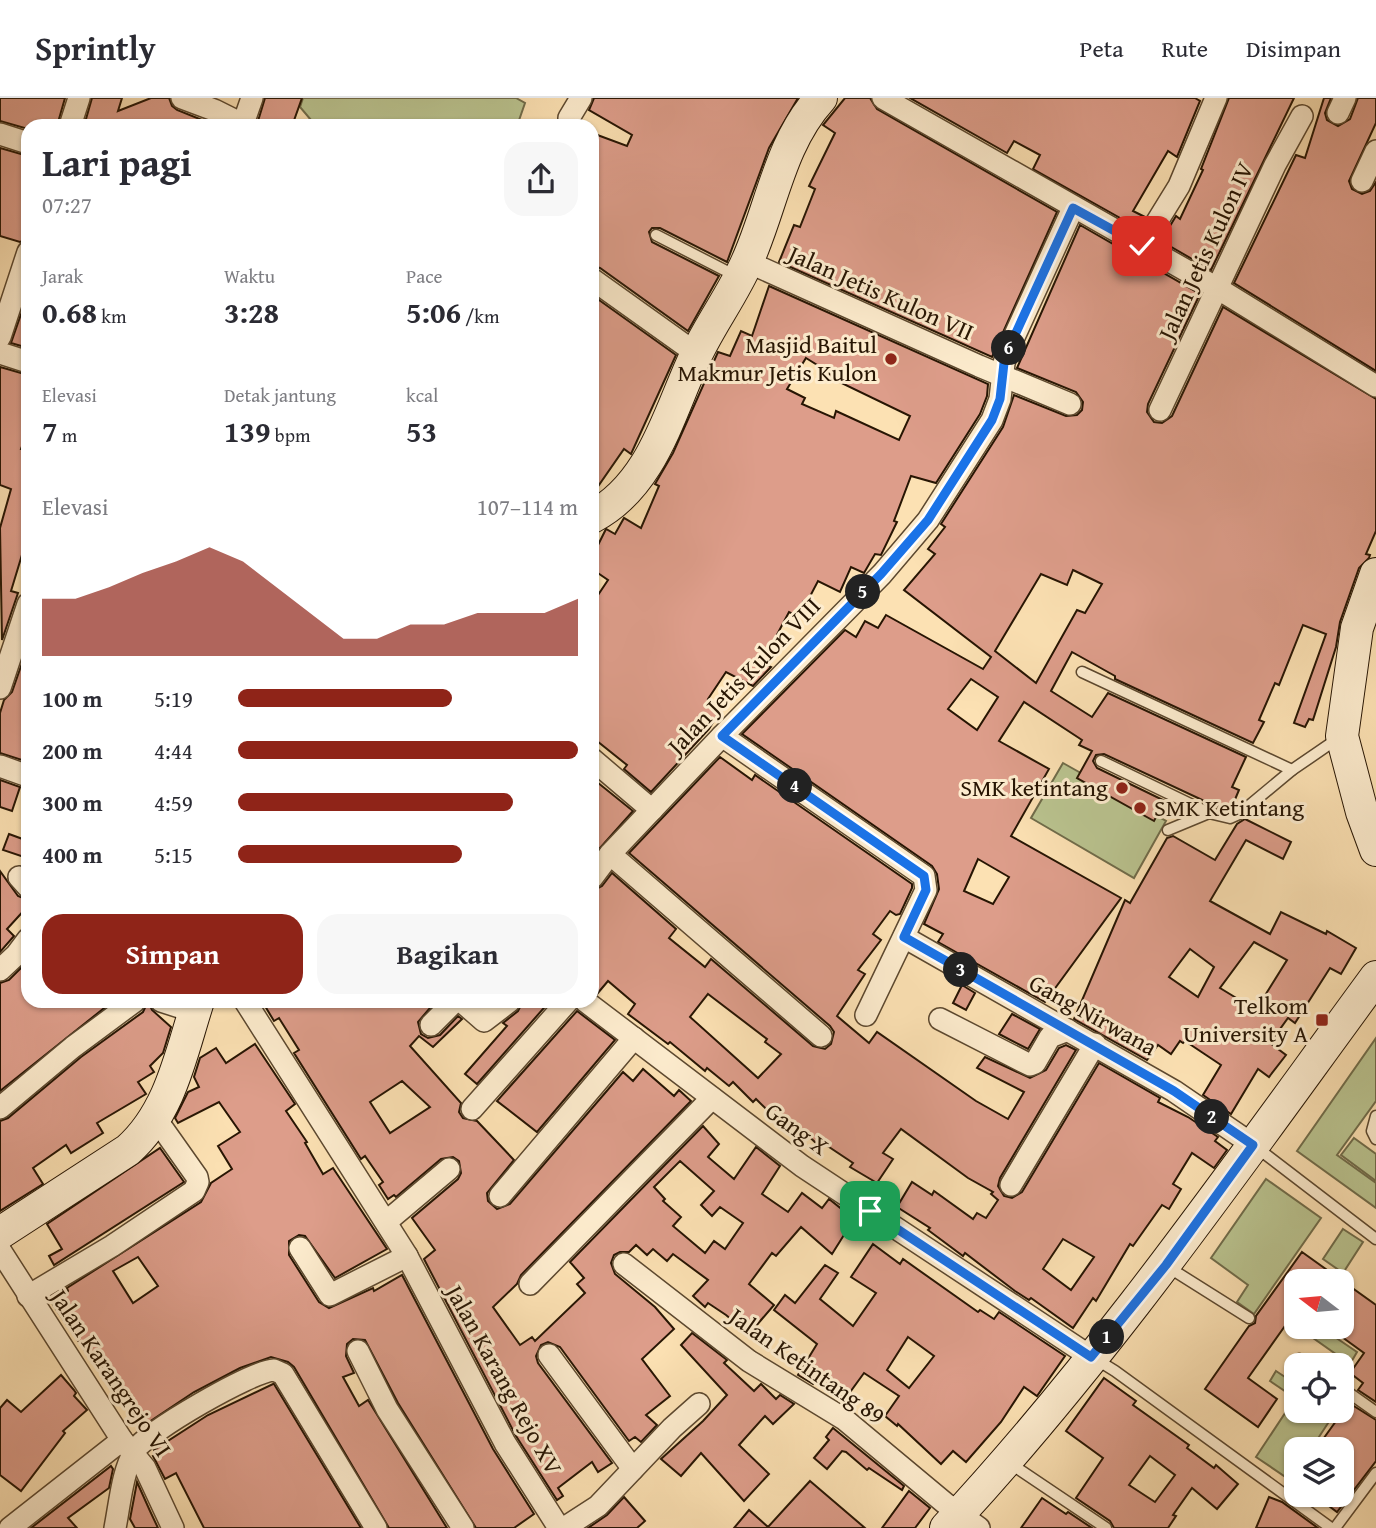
<!DOCTYPE html>
<html lang="id">
<head>
<meta charset="utf-8">
<style>
  body { margin:0; font-family:"Gentium Book Plus",serif; background:#f7f7f7; color:#2b2b33; height:100vh; display:flex; flex-direction:column; font-size:26px; white-space:nowrap }
  * { box-sizing:border-box; margin:0 }
  p { font-size:23px; color:#7c7c81 }
  .icon { flex:none; width:38px; height:38px; fill:none; stroke:currentColor; stroke-width:2; stroke-linecap:round; stroke-linejoin:round }
  .map { position:relative; flex:1; overflow:hidden }
  .sheet { position:absolute; left:21px; top:21px; width:578px; height:889px; display:flex; flex-direction:column; background:#fff; border-radius:21px; box-shadow:0 2px 5px #0004 }
  .sheet>* { flex:none }
  .needle { width:46px; rotate:286deg }
  .tools { position:absolute; left:1284px; top:1171px; display:grid; gap:14px }
  .tools a { display:grid; place-items:center; width:70px; height:70px; border-radius:14px; background:#fff; box-shadow:0 2px 5px #0004; font-size:35px }
  .pin { position:absolute; display:grid; place-items:center; width:60px; height:60px; color:#fff; margin:-30px; border-radius:14px; box-shadow:0 4px 10px #0006 }
  .km { position:absolute; width:35px; height:35px; margin:-18px; border-radius:50%; background:#222; color:#fff; font-size:19px; line-height:35px; text-align:center }
  .round { display:grid; place-items:center; flex:none; width:74px; height:74px; border-radius:21px; background:#f7f7f7 }
  .overview { display:flex; align-items:center; justify-content:space-between; height:119px; padding:0 21px }
  h1 { font-size:38px; font-weight:800; line-height:52px }
  .stats { display:grid; grid-template-columns:repeat(3,1fr); gap:10px; height:119px; padding:7px 21px }
  .stats div { display:grid; align-content:center }
  .stats b { font-size:30px; font-weight:800 }
  .stats small { font-size:19px; font-weight:400 }
  .stats p { font-size:19px }
  .chart { height:196px; padding:14px 21px }
  .chart p { display:flex; justify-content:space-between }
  .chart svg { width:100%; height:126px; margin-top:7px; fill:#8f2418; opacity:.7 }
  .action { display:flex; gap:14px; margin-top:auto; padding:14px 21px }
  .action a { flex:1; height:80px; border-radius:21px; background:#8f2418; color:#fff; font-size:28px; font-weight:800; line-height:80px; text-align:center }
  .action a+a { background:#f7f7f7; color:#2b2b33 }
  ul { padding:0 21px; list-style:none; font-size:23px }
  li { display:grid; grid-template-columns:112px 84px 1fr; align-items:center; height:52px }
  li i { height:18px; border-radius:9px; background:#8f2418 }
  header { display:flex; align-items:center; gap:42px; box-sizing:border-box; height:98px; padding:0 35px; background:#fff; border-bottom:2px solid #e1e1e2 }
  header strong { font-size:33px }
  nav { display:flex; gap:38px; margin-inline-start:auto; font-size:24px }
  .map>svg:first-child { display:block }
  .green { fill:#bac490; stroke:#706c4a; stroke-width:2 }
  .building { fill:#dd9d8a; stroke:#271503; stroke-width:2; fill-rule:evenodd }
  .lines { fill:none; stroke-linecap:round; stroke-linejoin:round }
  .lane-casing { stroke:#5c482f; stroke-width:13 }
  .street-casing { stroke:#5c482f; stroke-width:24 }
  .secondary-casing { stroke:#271503; stroke-width:34 }
  .lane { stroke:#fdecce; stroke-width:10 }
  .street { stroke:#fdecce; stroke-width:21 }
  .secondary { stroke:#fdecce; stroke-width:32 }
  .route-casing { stroke:#fff; stroke-width:14 }
  .route { stroke:#1a73e8; stroke-width:9 }
  .poi-dot { fill:#8f2418; stroke:#fdecce; stroke-width:2.5 }
  .labels { text-anchor:middle; stroke-width:6; stroke-linejoin:round; paint-order:stroke }
  .street-label { font-size:24px; fill:#271503; stroke:#fdecce }
  .poi-label { font-size:24px; fill:#271503; stroke:#fdecce; text-anchor:end }
</style>
</head>
<body>
<header>
<strong>Sprintly</strong>
<nav><a>Peta</a><a>Rute</a><a>Disimpan</a></nav>
</header>
<div class="map">
<svg width="1376" height="1430" viewBox="0 0 1376 1430">
  <rect width="100%" height="100%" fill="#fce1b3"/>
  <filter id="stains"><feTurbulence type="fractalNoise" baseFrequency=".00286" numOctaves="4"/><feColorMatrix values="0 0 0 0 .2 0 0 0 0 .09 0 0 0 0 .02 0 0 0 .5 -.17"/></filter>
  <radialGradient id="worn" r=".72"><stop offset=".6" stop-color="#630" stop-opacity="0"/><stop offset="1" stop-color="#630" stop-opacity=".3"/></radialGradient>
  <g class="green">
    <path d="M303,0H516L525,5L517,28H316L300,9Z"/>
    <path d="M1063,665L1166,723L1134,780L1031,720Z"/>
    <path d="M1376,940V1003L1337,1057L1376,1085V1110L1297,1053Z"/>
    <path d="M1354,1040L1376,1056V1083L1341,1057Z"/>
    <path d="M1266,1081L1321,1120L1254,1216L1237,1204L1248,1187L1211,1160Z"/>
    <path d="M1343,1131L1363,1144L1343,1175L1323,1161Z"/>
    <path d="M1311,1228L1320,1229L1357,1254L1350,1266L1306,1235Z"/>
    <path d="M1276,1273L1297,1287V1312L1336,1313L1311,1351H1297V1372L1290,1382L1256,1359L1295,1300L1270,1283Z"/>
  </g>
  <g class="building">
    <path d="M0,0H65L57,28H28V31L0,23Z"/>
    <path d="M92,0H122L118,13L151,0H169L172,8L177,12L217,28H84Z"/>
    <path d="M265,0H302L292,28H259L258,23Z"/>
    <path d="M594,0H798L769,50L727,164L660,130H652L649,134L652,144L719,178L688,233L600,170L592,168V35L627,48L632,37L589,12Z"/>
    <path d="M845,0H870L877,11L1057,114L992,259L779,164L794,127L800,129L815,91L809,88L835,35L823,27Z"/>
    <path d="M910,0H1195L1200,3L1177,59L1168,53L1133,113L1145,119L1138,130L1033,71L1040,57L1014,43L1007,55Z"/>
    <path d="M1229,0H1294L1211,172L1161,143L1176,118L1180,121L1203,72L1201,71Z"/>
    <path d="M1324,0H1331L1325,15L1327,22L1338,28L1350,21L1358,0H1376V25L1349,83L1352,91L1362,96L1370,93L1376,84V273L1234,185L1296,57L1305,60Z"/>
    <path d="M0,50L28,58V141L20,144L0,138Z"/>
    <path d="M1080,127L1200,196L1148,306L1147,314L1154,324L1162,325L1172,318L1223,209L1376,301V433L1366,456L1370,457L1369,460L1359,470L1340,524L1336,549L1313,622L1309,621L1305,629L1294,625L1326,536L1303,527L1279,587L1275,585L1259,622L1264,624L1253,645L1115,581V578L1072,554L1051,593L1092,619L1108,595L1246,659L1232,689L1239,692L1231,711L1215,708L1104,656L1096,657L1093,663L1097,670L1165,703L1154,723L1077,680L1092,653L1079,647L1082,642L1024,604L999,643L1049,671L1011,738L1121,800L1045,904L938,844L943,836L924,826L939,791L937,776L932,768L742,636L845,532L856,539L865,523L878,530L886,517L983,571L991,559L904,492L935,456L928,451L945,429L941,426L1003,329L1014,297L1066,318L1077,317L1082,312L1083,304L1076,294L1017,270ZM1073,472L1102,486L1085,515L1077,512L1036,585L995,553L1041,476L1067,487ZM971,581L998,599L977,632L948,611ZM978,761L1009,779L993,806L964,793Z"/>
    <path d="M769,188L988,286L987,298L980,316L936,385L911,378L894,423L897,424L881,457L875,456L864,475L851,469L840,494L818,483L806,506L803,504L795,517L789,514L762,565L771,569L753,588L726,574L708,601L721,611L709,631L651,694L624,671L627,667L592,639V506L608,482L592,471V459L606,431L615,436L624,420L641,430L659,388L655,386L673,355L718,254L730,258L741,233L752,238ZM806,260L830,275L829,279L910,318L899,342L836,313L834,320L802,306L805,300L787,291Z"/>
    <path d="M28,196V250L11,245Z"/>
    <path d="M592,197L676,257L631,356L624,351L592,397Z"/>
    <path d="M0,269L28,277V331L21,351L28,353V437L11,493L18,495L2,542L0,430L11,391L0,387Z"/>
    <path d="M28,548V664L0,655V615L4,602L12,594Z"/>
    <path d="M720,659L752,682L755,677L912,786V790L900,816L896,817L890,813L873,836L881,842L858,872L865,876L837,918L869,945L877,934L976,1003L1008,1021L1024,994L977,970L985,959L1030,980L1046,972L1059,950L1066,947L1076,952L1000,1080L998,1088L1004,1098L1012,1100L1022,1094L1099,965L1160,1000L1158,1004L1188,1019L1218,1039L1215,1043L1227,1052L1214,1070L1192,1055L1173,1086L1181,1091L1169,1111L1162,1107L1133,1148L1130,1146L1096,1203L1093,1200L1073,1230L1031,1200L1029,1202L1015,1193L965,1155L963,1158L928,1132L930,1130L897,1109L912,1084L932,1097L934,1093L973,1121L977,1115L986,1120L998,1102L991,1096L993,1094L968,1080L901,1031L883,1055L893,1061L877,1085L850,1069L853,1065L820,1043L817,1046L798,1028L791,1035L756,1001L753,1004L733,984L729,988L707,970L705,973L670,944L668,946L628,916L635,906L608,883L597,896L592,892V793L602,788L612,775L676,831L669,840L705,869L711,861L813,948L825,951L831,946L834,934L830,928L629,755ZM708,896L767,941L765,944L781,956L758,980L690,919ZM1063,1141L1094,1159L1071,1192L1043,1171Z"/>
    <path d="M592,680L633,713L592,759Z"/>
    <path d="M0,682L20,689L12,713L0,709Z"/>
    <path d="M1245,721L1291,744L1283,761L1246,742L1210,803L1270,836L1281,814L1326,836L1327,833L1356,850L1341,876L1330,870L1295,925L1288,920L1270,945L1286,957L1269,979L1258,971L1231,1016L1203,997L1221,967L1185,943L1183,945L1180,943L1171,956L1158,947L1147,962L1074,921L1125,802L1130,805L1167,740L1173,738L1215,762L1237,726ZM1254,844L1287,862L1256,912L1220,890ZM1190,851L1214,869L1198,899L1169,879Z"/>
    <path d="M9,736L28,743L24,759L3,752Z"/>
    <path d="M0,773L18,798L28,802V808L7,831L14,838L0,854Z"/>
    <path d="M28,863V903H105L108,907L0,993V885L9,882Z"/>
    <path d="M962,887L975,895L966,912L953,905Z"/>
    <path d="M148,903L152,912L171,929L163,955L150,968L154,974L138,984L146,996L97,1025L103,1035L71,1055L66,1047L33,1070L43,1086L0,1113V1023L8,1020L81,959L143,914Z"/>
    <path d="M262,903H436L418,924L421,936L428,940L440,937L458,918L462,921L433,949L419,938L410,948L461,1005L459,1014L463,1020L477,1023L514,1062L487,1095L488,1103L497,1111L510,1106L623,974L633,983L643,971L674,998L679,992L691,1003L521,1177L517,1186L493,1209L520,1247L532,1239L535,1243L585,1195L577,1186L584,1180L570,1164L703,1028L719,1046L708,1059L734,1081L756,1049L780,1068L762,1096L788,1114L802,1095L822,1110L829,1101L854,1121L832,1156L801,1129L776,1158L772,1155L749,1186L774,1207L749,1236L726,1217L708,1205L705,1209L693,1198L708,1182L673,1156L667,1163L653,1151L647,1157L636,1147L629,1154H620L614,1157L611,1165L615,1176L655,1209L674,1231L642,1261L670,1298L646,1317L657,1327L641,1344L635,1339L629,1343L560,1249L548,1244L541,1247L536,1258L538,1265L612,1365L598,1374L592,1364L558,1390L563,1398L557,1402L516,1338L424,1161L435,1152L412,1120L458,1081L461,1075L459,1063L453,1059L441,1061L396,1099L394,1097L388,1101L379,1087L383,1084L365,1058L361,1061L294,955L299,952L279,920L274,923ZM402,983L430,1009L390,1035L370,1004ZM680,1063L714,1093L701,1107L712,1118L720,1109L743,1125L725,1151L714,1143L705,1155L673,1128L681,1119L663,1103L665,1101L654,1089Z"/>
    <path d="M523,903H550L477,986L465,976L507,928L503,925L518,913Z"/>
    <path d="M577,913L615,942L537,1034L497,1003Z"/>
    <path d="M1012,916L1040,931L1028,951L999,936Z"/>
    <path d="M255,946L295,1006L286,1013L307,1044L305,1045L323,1076L333,1070L387,1151L335,1180L305,1138L299,1137L289,1143V1157L319,1204L329,1210L373,1190L374,1193L402,1177L493,1351L534,1416L514,1430H476L398,1305L365,1242L353,1241L347,1246L346,1258L354,1275L343,1279L359,1308L368,1302L447,1430H389L294,1269L288,1264L271,1259L240,1270L194,1294L140,1330L133,1316L138,1313L105,1267L98,1271L53,1207L68,1193L67,1190L201,1104L211,1085L232,1071L218,1048L240,1034L219,1004L178,1025L175,1020L188,994L199,989L194,979L200,960L216,950L226,965ZM138,1159L158,1188L133,1205L113,1173Z"/>
    <path d="M160,1050L184,1084L54,1167L49,1158L62,1151L47,1126Z"/>
    <path d="M873,1146L900,1166L903,1161L978,1214L980,1212L994,1221L999,1214L1065,1258L1037,1298L1024,1289L1001,1324L966,1364L953,1353L941,1366L898,1326L897,1328L885,1318L899,1298L864,1275L845,1301L817,1281L813,1286L798,1277L817,1246L774,1212L785,1197L795,1205L825,1167L838,1175L820,1201L853,1228L876,1195L851,1179ZM908,1239L934,1258L909,1290L887,1272Z"/>
    <path d="M1302,1154L1376,1207V1304L1358,1292L1363,1285L1350,1275L1364,1255L1342,1239V1183H1297V1211L1248,1280L1277,1301L1258,1329L1205,1291L1249,1228L1255,1225L1256,1218Z"/>
    <path d="M692,1235L727,1262L724,1265L754,1293L761,1286L776,1301L780,1297L794,1306L773,1326L765,1318L739,1347L769,1376L744,1403L701,1355L681,1378L661,1361L703,1323L727,1297L681,1247Z"/>
    <path d="M61,1277L74,1292L76,1295L74,1298L87,1312L63,1333L65,1335L21,1393L0,1377V1310L7,1302L21,1314Z"/>
    <path d="M1104,1280L1136,1303L1133,1307L1189,1347L1187,1350L1214,1370L1216,1367L1238,1386L1217,1411L1192,1390L1173,1417L1176,1418L1168,1430H1114L1110,1423L1076,1400L1103,1360L1066,1333ZM1150,1358L1175,1377L1155,1404L1129,1387Z"/>
    <path d="M273,1286H274L361,1430H204L176,1375L165,1381L153,1358L156,1357L154,1352L208,1317Z"/>
    <path d="M1349,1305L1376,1322V1363L1337,1414L1313,1396H1342V1351H1316Z"/>
    <path d="M833,1330L904,1388L902,1392L869,1370L867,1372L846,1354L842,1353L827,1371L814,1360L829,1342L826,1339Z"/>
    <path d="M111,1368L113,1371L109,1390L68,1420L77,1430H31Z"/>
    <path d="M810,1383L865,1430H734L749,1412L768,1429Z"/>
    <path d="M137,1384L150,1413L158,1430H135L130,1421Z"/>
    <path d="M909,1393L930,1410L915,1430H882Z"/>
    <path d="M624,1399L645,1423L637,1430H588L607,1417Z"/>
    <path d="M1269,1399L1282,1404L1318,1430H1256Z"/>
    <path d="M1042,1400L1066,1416L1068,1414L1092,1430H1021Z"/>
  </g>
  <g class="lines">
    <g class="lane-casing">
      <g id="lane">
        <path d="M656,137L736,178"/>
        <path d="M1082,574L1292,672L1340,639"/>
        <path d="M1101,663L1209,715L1230,720L1239,716L1292,672"/>
        <path d="M1168,732L1209,715"/>
        <path d="M1376,1018L1372,1033L1376,1041"/>
        <path d="M1256,1049L1376,1141"/>
        <path d="M1168,1169L1249,1220"/>
        <path d="M1094,1260L1115,1273L1331,1430"/>
        <path d="M1299,1261L1308,1267"/>
        <path d="M1342,1290L1376,1314"/>
        <path d="M1008,1364L1106,1430"/>
        <path d="M1335,1430L1376,1375"/>
      </g>
    </g>
    <g class="street-casing">
      <g id="street">
        <path d="M182,0L214,12L246,28"/>
        <path d="M883,0L1217,190L1376,288"/>
        <path d="M1338,15L1345,0"/>
        <path d="M569,20L581,0"/>
        <path d="M243,26L252,0"/>
        <path d="M70,28L79,0"/>
        <path d="M0,36L28,45"/>
        <path d="M1362,83L1376,53"/>
        <path d="M1142,148L1179,88L1216,0"/>
        <path d="M748,164L979,268L1070,306"/>
        <path d="M592,181L697,256"/>
        <path d="M0,239L28,154"/>
        <path d="M0,255L28,264"/>
        <path d="M1160,312L1275,67L1302,18"/>
        <path d="M0,590L28,506"/>
        <path d="M722,638L924,778L926,792L866,917"/>
        <path d="M592,661L652,712"/>
        <path d="M0,668L28,678"/>
        <path d="M610,756L821,938"/>
        <path d="M19,779L28,789"/>
        <path d="M592,780L610,756L722,638L882,476L928,422L992,322L1000,301L1004,265L1009,250L1073,110"/>
        <path d="M904,839L1174,993L1253,1047"/>
        <path d="M0,872L16,857L28,841"/>
        <path d="M161,903L195,914"/>
        <path d="M245,903L407,1158L505,1345L559,1430"/>
        <path d="M461,903L484,923L510,903"/>
        <path d="M585,903L802,1068L1091,1259"/>
        <path d="M940,921L1030,967L1035,965L1050,939L1068,932"/>
        <path d="M431,927L455,903"/>
        <path d="M0,1010L73,949L135,903"/>
        <path d="M472,1011L568,903"/>
        <path d="M1011,1087L1095,946"/>
        <path d="M500,1098L634,940"/>
        <path d="M386,1124L449,1071"/>
        <path d="M300,1150L330,1197L407,1158"/>
        <path d="M0,1152L122,1342L145,1370L173,1430"/>
        <path d="M624,1166L749,1263L844,1321L946,1406L979,1430"/>
        <path d="M530,1186L712,1000"/>
        <path d="M28,1198L112,1148L194,1093L198,1084L197,1079L156,1021"/>
        <path d="M358,1253L387,1311L463,1430"/>
        <path d="M549,1257L633,1371"/>
        <path d="M10,1430L122,1342"/>
        <path d="M115,1430C120,1405 122,1374 135,1352C148,1333 252,1273 274,1272L283,1276L376,1430"/>
        <path d="M564,1430L598,1408L672,1330L699,1306"/>
      </g>
    </g>
    <g class="secondary-casing">
      <g id="secondary">
        <path d="M592,419C653,387 669,314 696,257C711,225 733,196 747,164C772,109 779,46 821,0"/>
        <path d="M1376,476L1357,530L1342,638L1362,714L1376,752"/>
        <path d="M0,1135L128,1052C171,1014 181,955 198,903"/>
        <path d="M946,1430C1105,1259 1238,1067 1376,879"/>
      </g>
    </g>
    <use href="#lane" class="lane"/>
    <use href="#street" class="street"/>
    <use href="#secondary" class="secondary"/>
  </g>
  <g class="lines">
    <g class="route-casing">
      <path id="route" d="M870,1113L1091,1259L1166,1167L1253,1047L1174,993L904,839L926,792L924,778L722,638L881,476L928,422L992,322L1000,301L1004,265L1009,250L1073,110L1142,148"/>
    </g>
    <use href="#route" class="route"/>
  </g>
  <g class="poi-dot">
    <circle cx="891" cy="261" r="7"/>
    <circle cx="1122" cy="690" r="7"/>
    <circle cx="1140" cy="710" r="7"/>
    <rect x="1315" y="915" width="14" height="14" rx="3.5"/>
  </g>
  <g class="labels">
    <g class="street-label">
      <text transform="translate(1206 153) rotate(-65)" y="8">Jalan Jetis Kulon IV</text>
      <text transform="translate(881 195) rotate(24)" y="8">Jalan Jetis Kulon VII</text>
      <text transform="translate(744 578) rotate(-46)" y="8">Jalan Jetis Kulon VIII</text>
      <text transform="translate(1093 917) rotate(29)" y="8">Gang Nirwana</text>
      <text transform="translate(797 1031) rotate(36)" y="8">Gang X</text>
      <text transform="translate(807 1268) rotate(35)" y="8">Jalan Ketintang 89</text>
      <text transform="translate(111 1275) rotate(56)" y="8">Jalan Karangrejo VI</text>
      <text transform="translate(504 1282) rotate(61)" y="8">Jalan Karang Rejo XV</text>
    </g>
    <g class="poi-label">
      <text x="877" y="255">Masjid Baitul<tspan x="877" dy="28">Makmur Jetis Kulon</tspan></text>
      <text x="1108" y="698">SMK ketintang</text>
      <text x="1154" y="718" text-anchor="start">SMK Ketintang</text>
      <text x="1308" y="916">Telkom<tspan x="1308" dy="28">University A</tspan></text>
    </g>
  </g>
  <rect width="100%" height="100%" filter="url(#stains)"/>
  <rect width="100%" height="100%" fill="url(#worn)"/>
</svg>
<div class="tools">
<a><svg class="needle" viewBox="-14 -14 28 28"><path d="M0-13l5 13h-10z" fill="#e53935"/><path d="M0 13l5-13h-10z" fill="#7c7c81"/></svg></a>
<a><svg class="icon" aria-label="locate" viewBox="0 0 24 24"><circle cx="12" cy="12" r="6"/><path d="M12 2v4M12 18v4M2 12h4M18 12h4"/></svg></a>
<a><svg class="icon" aria-label="layers" viewBox="0 0 24 24"><path d="M12 4l9 5-9 5-9-5zM3 14l9 5 9-5"/></svg></a>
</div>
<div class="pin" style="left:870px;top:1113px;background:#1e9e55"><svg class="icon" aria-label="arrive" viewBox="0 0 24 24"><path d="M6 21V4h12l-3 4 3 4H6"/></svg></div>
<div class="pin" style="left:1142px;top:148px;background:#d93025"><svg class="icon" aria-label="check" viewBox="0 0 24 24"><path d="M5 12l5 5 9-10"/></svg></div>
<b class="km" style="left:1107px;top:1239px">1</b>
<b class="km" style="left:1212px;top:1019px">2</b>
<b class="km" style="left:961px;top:872px">3</b>
<b class="km" style="left:795px;top:688px">4</b>
<b class="km" style="left:863px;top:494px">5</b>
<b class="km" style="left:1009px;top:250px">6</b>
<section class="sheet">
<div class="overview"><div><h1>Lari pagi</h1><p>07:27</p></div><a class="round"><svg class="icon" aria-label="share" viewBox="0 0 24 24"><path d="M12 15V3M7 8l5-5 5 5M5 13v7h14v-7"/></svg></a></div>
<div class="stats">
<div><p>Jarak</p><b>0.68<small> km</small></b></div>
<div><p>Waktu</p><b>3:28</b></div>
<div><p>Pace</p><b>5:06<small> /km</small></b></div>
</div>
<div class="stats">
<div><p>Elevasi</p><b>7<small> m</small></b></div>
<div><p>Detak jantung</p><b>139<small> bpm</small></b></div>
<div><p>kcal</p><b>53</b></div>
</div>
<div class="chart"><p><span>Elevasi</span>107–114 m</p>
<svg viewBox="0 0 160 44" preserveAspectRatio="none"><path d="M0 44V24L10 24L20 20L30 15L40 11L50 6L60 11L70 20L80 29L90 38L100 38L110 33L120 33L130 29L140 29L150 29L160 24V44z"/></svg>
</div>
<ul>
<li><b>100 m</b>5:19<i style="width:63%"></i></li>
<li><b>200 m</b>4:44<i style="width:100%"></i></li>
<li><b>300 m</b>4:59<i style="width:81%"></i></li>
<li><b>400 m</b>5:15<i style="width:66%"></i></li>
</ul>
<div class="action"><a>Simpan</a><a>Bagikan</a></div>
</section>
</div>
</body>
</html>
